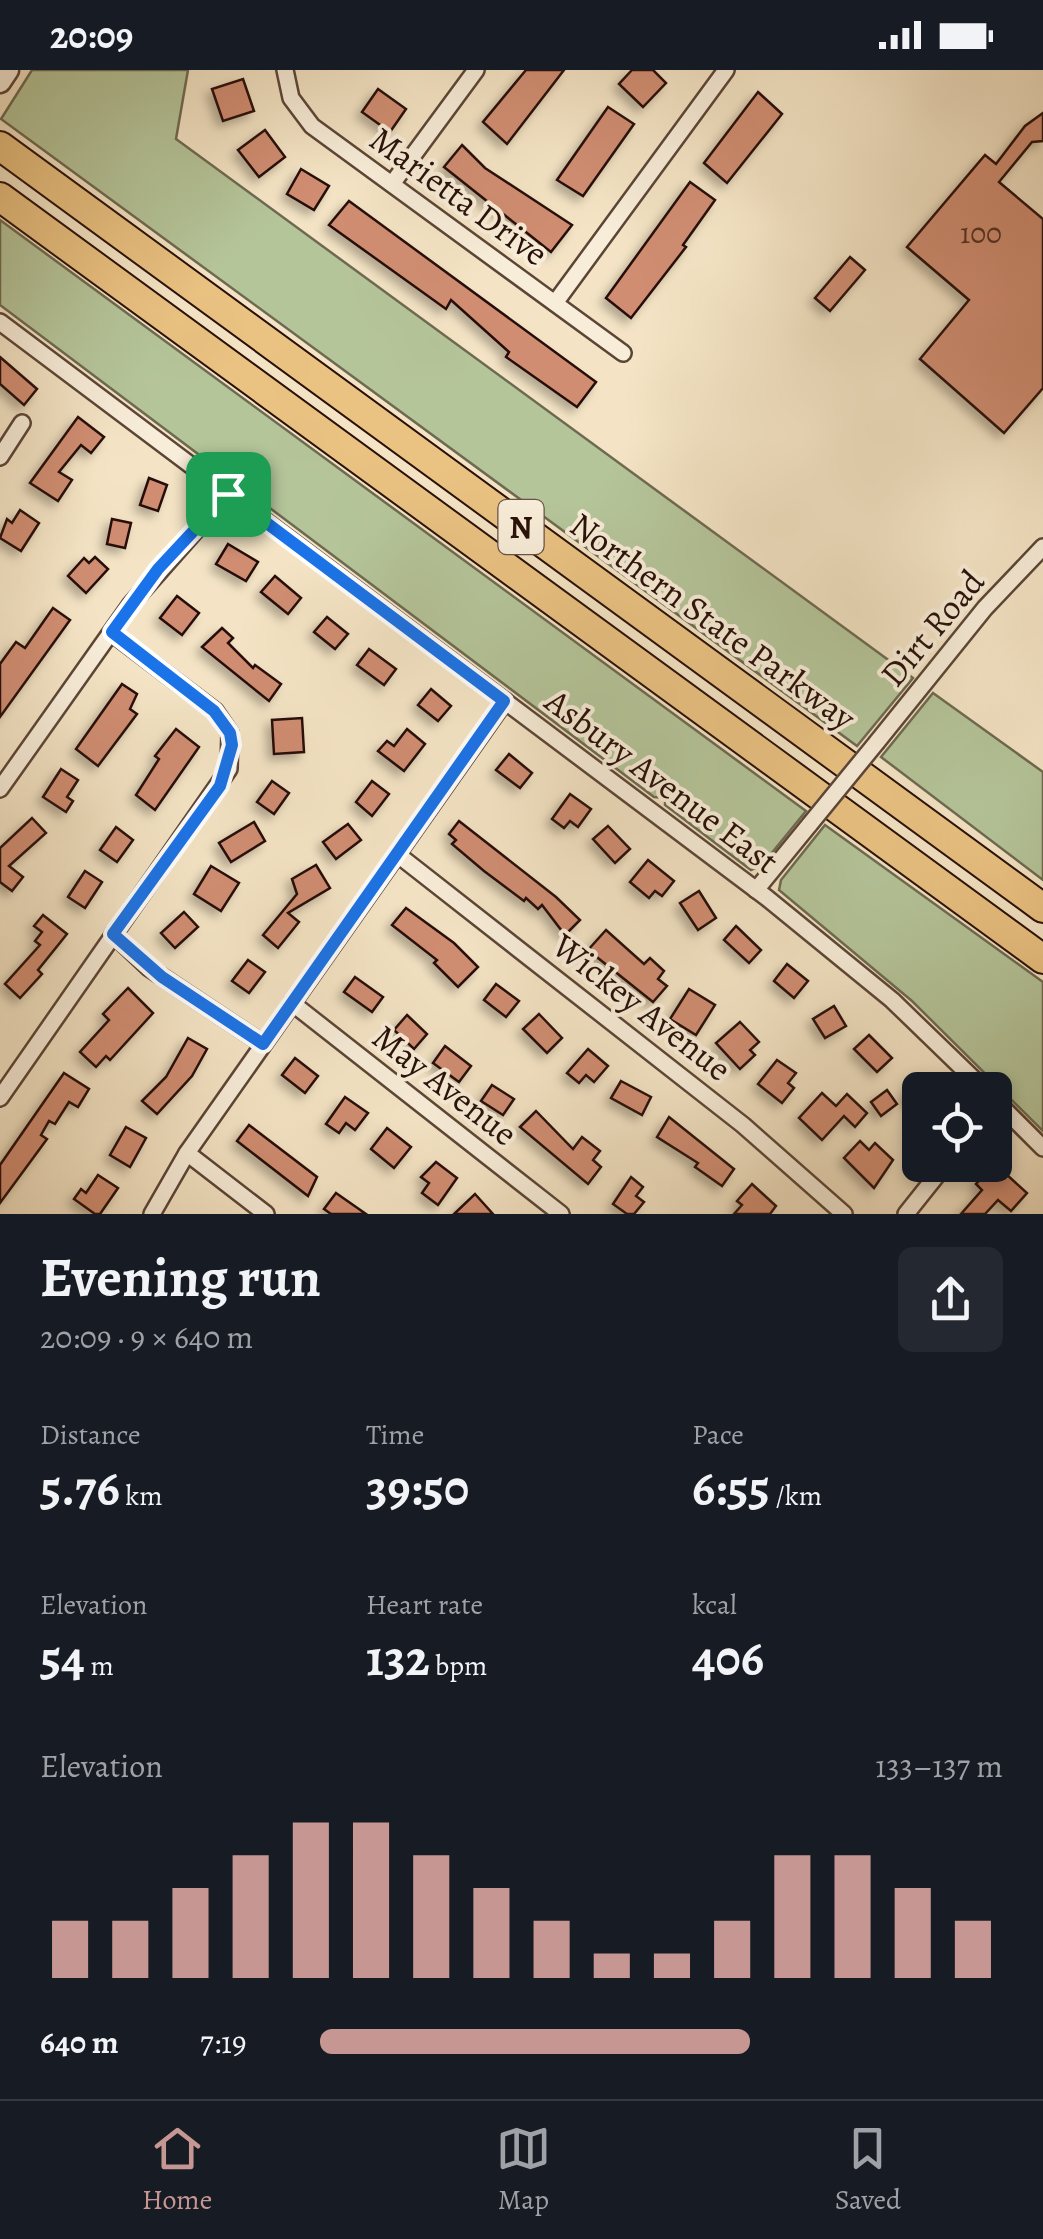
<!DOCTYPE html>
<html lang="en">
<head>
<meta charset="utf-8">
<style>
  body { margin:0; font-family:Alegreya,serif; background:#242831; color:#f1f3f6; height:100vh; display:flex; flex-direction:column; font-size:38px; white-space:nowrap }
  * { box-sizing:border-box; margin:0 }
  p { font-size:32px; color:#9ea1a6 }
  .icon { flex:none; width:55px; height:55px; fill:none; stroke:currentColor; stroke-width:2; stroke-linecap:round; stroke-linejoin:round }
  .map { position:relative; height:1144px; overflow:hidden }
  .side { display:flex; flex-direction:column; background:#171b24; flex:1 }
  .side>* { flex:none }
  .buttons { position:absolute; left:902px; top:1002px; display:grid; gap:20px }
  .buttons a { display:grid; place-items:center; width:110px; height:110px; border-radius:15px; background:#171b24; box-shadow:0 5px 15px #0003; font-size:50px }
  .pin { position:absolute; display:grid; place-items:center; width:85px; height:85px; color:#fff; margin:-42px; border-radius:20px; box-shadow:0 5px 15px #0006 }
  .round { display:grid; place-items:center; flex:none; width:105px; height:105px; border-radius:15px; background:#242831 }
  .summary { display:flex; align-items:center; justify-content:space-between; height:170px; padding:0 40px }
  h1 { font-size:55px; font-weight:700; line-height:75px }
  .stats { display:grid; grid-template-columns:repeat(3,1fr); gap:15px; height:170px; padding:10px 40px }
  .stats div { display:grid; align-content:center }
  .stats b { font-size:50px; font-weight:700 }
  .stats small { font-size:28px; font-weight:400 }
  .stats p { font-size:28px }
  .chart { height:280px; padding:20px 40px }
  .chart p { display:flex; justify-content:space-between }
  .chart svg { width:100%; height:180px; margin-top:10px; stroke:#c59692; stroke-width:6 }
  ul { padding:0 40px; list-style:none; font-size:32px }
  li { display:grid; grid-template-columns:160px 120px 1fr; align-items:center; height:75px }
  li i { height:25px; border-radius:12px; background:#c59692 }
  .status { display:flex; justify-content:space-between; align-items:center; height:70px; padding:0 50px; background:#171b24; direction:ltr }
  .status svg { height:28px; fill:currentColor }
  .dock { display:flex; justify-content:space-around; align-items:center; height:140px; border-top:2px solid #363941; background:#171b24; font-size:28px; color:#9ea1a6 }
  .dock a { display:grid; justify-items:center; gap:5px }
  .dock .on { color:#c59692 }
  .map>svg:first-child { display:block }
  .green { fill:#b5c59a; stroke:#6e6a51; stroke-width:2.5 }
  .building { fill:#d08d72; stroke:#281008; stroke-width:2.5; filter:url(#shadow) }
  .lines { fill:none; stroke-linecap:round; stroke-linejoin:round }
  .minor-casing { stroke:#5b4537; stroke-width:20 }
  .tertiary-casing { stroke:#5b4537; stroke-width:25 }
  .motorway-casing { stroke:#281008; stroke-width:32 }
  .minor { stroke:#f8edd9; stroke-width:15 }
  .tertiary { stroke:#f8edd9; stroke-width:20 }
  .motorway { stroke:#eac282; stroke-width:28 }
  .minor-bridge-casing { stroke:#5b4537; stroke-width:20; stroke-linecap:butt }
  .minor-bridge { stroke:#f8edd9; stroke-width:15 }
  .route-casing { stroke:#fff; stroke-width:20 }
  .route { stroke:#1a73e8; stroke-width:12 }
  .labels { text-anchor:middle; stroke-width:8; stroke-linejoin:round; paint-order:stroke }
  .number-label { font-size:30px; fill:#522f22 }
  .shield { fill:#f8edd9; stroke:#665247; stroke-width:2.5 }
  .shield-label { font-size:32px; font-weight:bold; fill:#281008 }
  .street-label { font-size:35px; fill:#281008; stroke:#f8edd9 }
</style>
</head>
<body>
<div class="status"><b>20:09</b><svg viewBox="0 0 49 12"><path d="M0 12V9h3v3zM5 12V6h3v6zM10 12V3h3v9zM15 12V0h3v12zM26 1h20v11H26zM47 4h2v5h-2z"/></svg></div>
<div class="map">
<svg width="1043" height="1144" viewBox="0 0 1043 1144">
  <defs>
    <filter id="shadow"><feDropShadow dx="-5.5" dy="5.5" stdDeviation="5" flood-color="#0004"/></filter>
  </defs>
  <rect width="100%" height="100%" fill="#f4e4c5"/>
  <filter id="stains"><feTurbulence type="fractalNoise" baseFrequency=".002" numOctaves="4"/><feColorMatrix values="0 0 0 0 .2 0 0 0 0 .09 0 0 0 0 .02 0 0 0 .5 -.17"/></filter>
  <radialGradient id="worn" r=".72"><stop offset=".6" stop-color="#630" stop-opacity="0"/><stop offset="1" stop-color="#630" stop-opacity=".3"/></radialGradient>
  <g class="green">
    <path d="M32,0H188L176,69L913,608L857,676L1,49Z"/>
    <path d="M0,150L806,741L762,795L751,800L665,735V728L654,727L0,235Z"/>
    <path d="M933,623L1043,702V810L881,687Z"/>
    <path d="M825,755L1043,912V1061L912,931L779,820L781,810Z"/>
  </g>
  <g class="building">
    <path d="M526,0H564L507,74L483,52Z"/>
    <path d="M632,0H653L666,13L643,37L619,14Z"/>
    <path d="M243,9L254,41L223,51L212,19Z"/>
    <path d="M378,19L406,39L390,62L362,42Z"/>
    <path d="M758,22L782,44L727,113L704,93Z"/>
    <path d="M608,37L634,54L583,126L557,110Z"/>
    <path d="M1043,43V71L1032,72L999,112L1043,149V318L1004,363L920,289L969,230L907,177L985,85L996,94L1025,56Z"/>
    <path d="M265,60L285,87L259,107L238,80Z"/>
    <path d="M462,75L485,98L572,155L551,182L444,97Z"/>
    <path d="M301,99L329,116L314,140L287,124Z"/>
    <path d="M690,112L715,130L683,175L686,177L631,248L606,228Z"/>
    <path d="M349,131L596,312L577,337L506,287L509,282L451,230L446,239L329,155Z"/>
    <path d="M850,187L865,200L830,241L815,228Z"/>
    <path d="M0,287L37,319L24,335L0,314Z"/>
    <path d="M78,347L104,367L91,383L81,375L59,402L72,410L58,431L30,413Z"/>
    <path d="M149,408L167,415L158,441L140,435Z"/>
    <path d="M20,440L39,453L21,481L0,468L7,449L12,453Z"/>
    <path d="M112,449L131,453L125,478L107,474Z"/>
    <path d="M228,474L258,492L246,511L216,494Z"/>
    <path d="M95,487L108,499L86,523L68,506L84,488L89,493Z"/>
    <path d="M275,506L301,528L288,544L261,522Z"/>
    <path d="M177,526L199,543L182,565L160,548Z"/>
    <path d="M53,538L70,550L0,647V594L16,572L25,578Z"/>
    <path d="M327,547L348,564L335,579L314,562Z"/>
    <path d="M222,558L233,568L228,573L253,598L255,595L281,614L269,631L202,577Z"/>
    <path d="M369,579L396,599L384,615L357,595Z"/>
    <path d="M122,614L137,624L130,639L137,644L98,696L76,679Z"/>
    <path d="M431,619L451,636L438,651L418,635Z"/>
    <path d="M302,648L304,682L274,684L272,650Z"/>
    <path d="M176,659L199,677L155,740L136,725L159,689L155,686Z"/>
    <path d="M407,659L425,674L404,701L378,681L387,671L394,676Z"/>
    <path d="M509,684L532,703L520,718L496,700Z"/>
    <path d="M61,699L78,710L67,727L73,731L66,742L43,727Z"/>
    <path d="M272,711L289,723L274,744L257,732Z"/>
    <path d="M372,711L389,724L372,746L356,732Z"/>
    <path d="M570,724L591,739L578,757L570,751L564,758L552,749Z"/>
    <path d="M32,748L46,763L9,796L23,807L12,821L0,812V778Z"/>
    <path d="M459,751L556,827L580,850L565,865L542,835L538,839L526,828L524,831L484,801L452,774L456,770L449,764Z"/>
    <path d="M254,752L265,771L231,792L219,773Z"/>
    <path d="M348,754L361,770L336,789L323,772Z"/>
    <path d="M608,756L630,779L615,793L593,769Z"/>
    <path d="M116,757L133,770L117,792L100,780Z"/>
    <path d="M648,790L674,811L662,826L655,821L649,828L630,812Z"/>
    <path d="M316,795L330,818L288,843L299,852L278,878L263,865L297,824L292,809Z"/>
    <path d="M211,796L239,813L221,841L194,824Z"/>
    <path d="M85,801L102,812L85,838L68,827Z"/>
    <path d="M699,821L716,848L698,860L680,833Z"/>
    <path d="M406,838L454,873L478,897L458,917L434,893L437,890L392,855Z"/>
    <path d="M184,842L198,857L175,878L161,863Z"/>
    <path d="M43,845L67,864L38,900L42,904L20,928L5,914L40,875L35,871L42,862L34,856Z"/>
    <path d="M736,856L761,880L749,893L724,870Z"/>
    <path d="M606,860L644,894L650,888L664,901L658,909L667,916L653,932L588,880Z"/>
    <path d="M248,890L265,902L249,923L232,911Z"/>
    <path d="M787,894L808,911L794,928L774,911Z"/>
    <path d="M355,907L383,927L372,942L344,922Z"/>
    <path d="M496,914L519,931L506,947L484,930Z"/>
    <path d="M128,918L153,943L110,990L106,986L96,997L80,982L109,950L103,944Z"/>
    <path d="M689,919L715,935L696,965L670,949Z"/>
    <path d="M834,936L846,956L825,968L813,949Z"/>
    <path d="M539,944L562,968L547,983L523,959Z"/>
    <path d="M407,945L427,964L414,979L394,960Z"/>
    <path d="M740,952L759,972L750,980L755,985L740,999L716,973Z"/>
    <path d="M869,965L892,988L877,1002L854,979Z"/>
    <path d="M188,968L207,979L192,1006L157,1044L142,1031L166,1007Z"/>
    <path d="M445,976L471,996L459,1012L433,993Z"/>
    <path d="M588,979L608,996L594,1012L586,1005L579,1013L567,1003Z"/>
    <path d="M295,988L318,1006L305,1023L282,1005Z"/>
    <path d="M777,990L796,1003L788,1013L794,1018L782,1033L758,1014Z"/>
    <path d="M64,1003L89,1019L78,1037L69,1032L55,1054L49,1051L41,1065L47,1069L0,1133V1095Z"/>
    <path d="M920,1009V1040L904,1026Z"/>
    <path d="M621,1011L651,1027L642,1045L611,1028Z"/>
    <path d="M492,1015L514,1029L503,1045L481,1031Z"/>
    <path d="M887,1020L897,1034L881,1046L871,1032Z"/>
    <path d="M822,1023L836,1036L847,1024L867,1043L855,1057L844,1046L822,1070L799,1048Z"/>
    <path d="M345,1027L368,1043L355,1060L346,1053L339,1063L326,1054Z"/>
    <path d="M536,1041L573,1079L582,1067L600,1081L593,1090L601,1097L588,1114L520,1057Z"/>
    <path d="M669,1047L734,1099L722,1116L695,1097L698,1093L657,1067Z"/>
    <path d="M249,1055L317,1107L308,1126L237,1071Z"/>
    <path d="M126,1057L146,1068L130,1097L110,1085Z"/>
    <path d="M387,1058L411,1077L394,1098L371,1079Z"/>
    <path d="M860,1071L869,1080L875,1073L893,1090L874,1118L844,1088Z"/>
    <path d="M436,1092L457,1108L438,1135L422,1123L429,1113L421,1107Z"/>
    <path d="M995,1094L1027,1123L1011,1141L998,1130L985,1144H961L982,1120L976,1114Z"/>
    <path d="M98,1105L118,1118L100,1144H95L74,1129L81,1119L86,1123Z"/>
    <path d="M631,1107L643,1117L636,1126L644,1132L634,1144H627L613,1134Z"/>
    <path d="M752,1114L776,1136L770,1144H734L742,1135L737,1131Z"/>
    <path d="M336,1123L366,1144H331L324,1139Z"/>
    <path d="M475,1124L493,1144H454Z"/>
  </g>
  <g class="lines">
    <g class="minor-casing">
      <g id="minor">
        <path d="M285,0L291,28L312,56L623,283"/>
        <path d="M392,114L476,0"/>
        <path d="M555,233L726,0"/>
        <path d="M0,252L767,828L892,930L985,1020"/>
        <path d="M0,387L22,353"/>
        <path d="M877,672L985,538L1043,477"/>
        <path d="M0,719L131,534L228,424"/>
        <path d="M397,784L743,1055L844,1144"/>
        <path d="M756,820L810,754"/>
        <path d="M113,864L149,898L263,974"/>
        <path d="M292,933L561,1144"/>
        <path d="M0,1028L229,699L230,663L215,641L112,563"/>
        <path d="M995,1030L1043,1078"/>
        <path d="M187,1083L266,1144"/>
        <path d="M152,1144L187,1083L505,631"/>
        <path d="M906,1144L945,1095"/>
      </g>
    </g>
    <g class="tertiary-casing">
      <path id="tertiary" d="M0,12L8,0"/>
    </g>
    <g class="motorway-casing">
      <g id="motorway">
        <path d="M0,76L1043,838"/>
        <path d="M0,127L1043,889"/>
      </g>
    </g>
    <use href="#minor" class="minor"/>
    <use href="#tertiary" class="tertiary"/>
    <use href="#motorway" class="motorway"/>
    <g class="minor-bridge-casing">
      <path id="minor-bridge" d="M810,754L877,672"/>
    </g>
    <use href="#minor-bridge" class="minor-bridge"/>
  </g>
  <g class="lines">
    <g class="route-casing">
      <path id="route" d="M228,424L504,631L263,974L162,907L113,864L220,716L232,675L230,663L214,641L112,562L158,499Z"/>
    </g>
    <use href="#route" class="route"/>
  </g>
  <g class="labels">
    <g class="number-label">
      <text x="981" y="173">100</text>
    </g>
    <rect class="shield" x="498.5" y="430" width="45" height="54" rx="8"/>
    <g class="shield-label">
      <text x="521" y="468">N</text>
    </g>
    <g class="street-label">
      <text transform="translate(459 126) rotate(36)" y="12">Marietta Drive</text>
      <text transform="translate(713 551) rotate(36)" y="12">Northern State Parkway</text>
      <text transform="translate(932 558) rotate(-50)" y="12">Dirt Road</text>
      <text transform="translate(662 711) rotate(37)" y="12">Asbury Avenue East</text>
      <text transform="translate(642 937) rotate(38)" y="12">Wickey Avenue</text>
      <text transform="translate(445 1015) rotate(38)" y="12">May Avenue</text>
    </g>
  </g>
  <rect width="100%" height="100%" filter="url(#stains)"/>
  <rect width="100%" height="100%" fill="url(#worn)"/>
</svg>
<div class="buttons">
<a><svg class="icon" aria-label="locate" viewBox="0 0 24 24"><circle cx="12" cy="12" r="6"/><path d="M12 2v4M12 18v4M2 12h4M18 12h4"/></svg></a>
</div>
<div class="pin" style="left:228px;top:424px;background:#1e9e55"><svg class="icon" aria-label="arrive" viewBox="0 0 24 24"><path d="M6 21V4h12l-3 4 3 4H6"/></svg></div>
</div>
<section class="side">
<div class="summary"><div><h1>Evening run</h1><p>20:09 · 9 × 640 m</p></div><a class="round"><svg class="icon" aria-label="share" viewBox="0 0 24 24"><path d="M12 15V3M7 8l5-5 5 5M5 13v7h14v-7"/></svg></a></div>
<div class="stats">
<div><p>Distance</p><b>5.76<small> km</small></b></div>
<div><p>Time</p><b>39:50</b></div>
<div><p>Pace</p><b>6:55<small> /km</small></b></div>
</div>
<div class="stats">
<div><p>Elevation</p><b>54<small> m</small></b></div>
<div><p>Heart rate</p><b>132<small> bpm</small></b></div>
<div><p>kcal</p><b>406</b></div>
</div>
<div class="chart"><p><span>Elevation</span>133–137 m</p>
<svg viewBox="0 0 160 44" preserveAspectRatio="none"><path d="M5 44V30M15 44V30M25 44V22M35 44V14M45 44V6M55 44V6M65 44V14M75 44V22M85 44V30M95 44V38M105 44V38M115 44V30M125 44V14M135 44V14M145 44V22M155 44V30"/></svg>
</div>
<ul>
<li><b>640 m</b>7:19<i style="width:63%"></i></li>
</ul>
</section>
<nav class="dock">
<a class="on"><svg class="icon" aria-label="home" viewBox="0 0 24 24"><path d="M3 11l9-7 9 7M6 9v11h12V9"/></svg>Home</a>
<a><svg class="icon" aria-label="map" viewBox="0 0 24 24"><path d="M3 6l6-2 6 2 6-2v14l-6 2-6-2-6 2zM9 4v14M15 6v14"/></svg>Map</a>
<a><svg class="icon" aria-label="saved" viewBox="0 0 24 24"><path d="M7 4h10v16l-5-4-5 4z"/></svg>Saved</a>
</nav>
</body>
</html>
